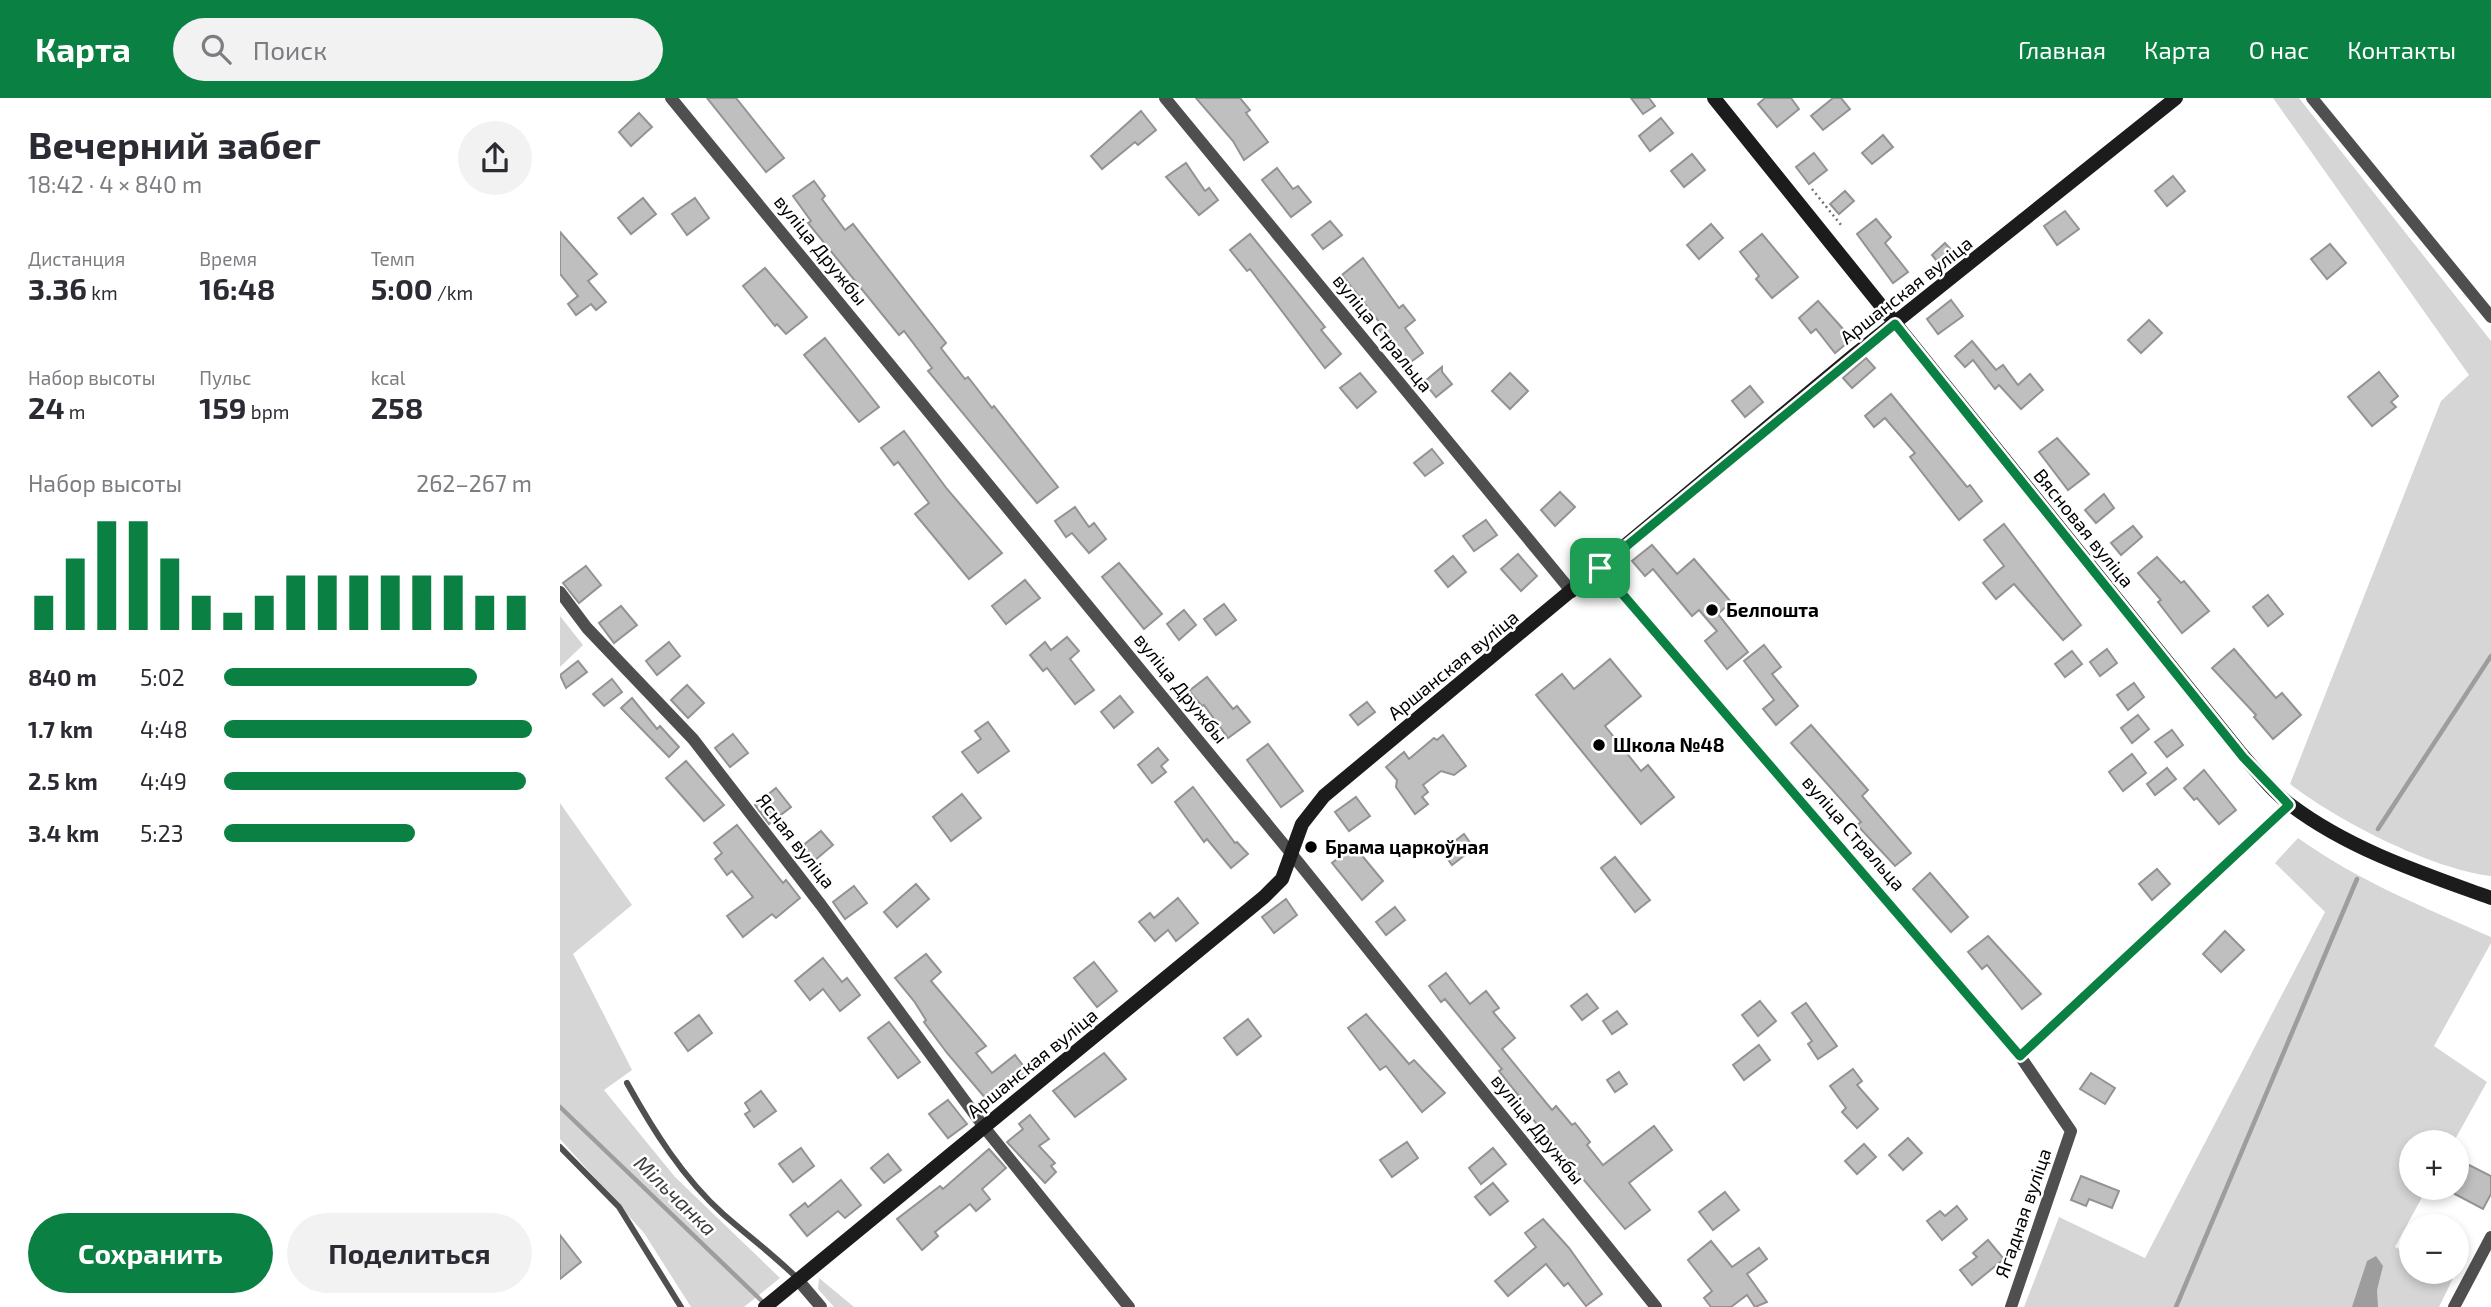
<!DOCTYPE html>
<html lang="ru">
<head>
<meta charset="utf-8">
<style>
  body { margin:0; font-family:"Exo 2",sans-serif; background:#f2f2f3; color:#2b2b33; height:100vh; display:flex; flex-direction:column; font-size:26px; white-space:nowrap }
  * { box-sizing:border-box; margin:0 }
  p { font-size:23px; color:#7c7c81 }
  .icon { flex:none; width:38px; height:38px; fill:none; stroke:currentColor; stroke-width:2; stroke-linecap:round; stroke-linejoin:round }
  .map { position:relative; flex:1; overflow:hidden }
  .panel { display:flex; flex-direction:column; background:#fff; width:560px }
  .panel>* { flex:none }
  .controls { position:absolute; left:1839px; top:1032px; display:grid; gap:14px }
  .controls a { display:grid; place-items:center; width:70px; height:70px; border-radius:50%; background:#fff; box-shadow:0 4px 10px #0003; font-size:35px }
  .pin { position:absolute; display:grid; place-items:center; width:60px; height:60px; color:#fff; margin:-30px; border-radius:14px; box-shadow:0 4px 10px #0006 }
  .round { display:grid; place-items:center; flex:none; width:74px; height:74px; border-radius:37px; background:#f2f2f3 }
  .head { display:flex; align-items:center; justify-content:space-between; height:119px; padding:0 28px }
  h1 { font-size:38px; font-weight:700; line-height:52px }
  .figures { display:grid; grid-template-columns:repeat(3,1fr); gap:10px; height:119px; padding:7px 28px }
  .figures div { display:grid; align-content:center }
  .figures b { font-size:30px; font-weight:700 }
  .figures small { font-size:19px; font-weight:400 }
  .figures p { font-size:19px }
  .chart { height:196px; padding:14px 28px }
  .chart p { display:flex; justify-content:space-between }
  .chart svg { width:100%; height:126px; margin-top:7px; stroke:#0b8043; stroke-width:6 }
  .action { display:flex; gap:14px; margin-top:auto; padding:14px 28px }
  .action a { flex:1; height:80px; border-radius:42px; background:#0b8043; color:#fff; font-size:28px; font-weight:700; line-height:80px; text-align:center }
  .action a+a { background:#f2f2f3; color:#2b2b33 }
  ul { padding:0 28px; list-style:none; font-size:23px }
  li { display:grid; grid-template-columns:112px 84px 1fr; align-items:center; height:52px }
  li i { height:18px; border-radius:9px; background:#0b8043 }
  header { display:flex; align-items:center; gap:42px; box-sizing:border-box; height:98px; padding:0 35px; background:#0b8043; color:#fff }
  header strong { font-size:33px }
  nav { display:flex; gap:38px; margin-inline-start:auto; font-size:24px }
  .search { width:490px; height:63px; background:#f2f2f3; display:flex; align-items:center; gap:18px; box-sizing:border-box; padding:0 24px; border-radius:38px; color:#7c7c81; font-size:26px }
  main { display:flex; flex:1; min-height:0 }
  .map>svg:first-child { display:block }
  .green { fill:#d6d6d6 }
  .water { fill:#9d9d9d }
  .lines { fill:none; stroke-linecap:round; stroke-linejoin:round }
  .stream { stroke:#9d9d9d; stroke-width:4.5 }
  .building { fill:#bfbfbf; stroke:#939393; stroke-width:2 }
  .path { stroke:#717171; stroke-width:2.5; stroke-dasharray:2 3.5; stroke-linecap:butt }
  .lane { stroke:#4f4f4f; stroke-width:6 }
  .street { stroke:#4f4f4f; stroke-width:12 }
  .secondary { stroke:#1c1c1c; stroke-width:14 }
  .route-casing { stroke:#fff; stroke-width:14 }
  .route { stroke:#0b8043; stroke-width:9 }
  .poi-dot { fill:#000; stroke:#fff; stroke-width:2.5 }
  .labels { text-anchor:middle; stroke-width:5; stroke-linejoin:round; paint-order:stroke }
  .street-label { font-size:19px; fill:#000; stroke:#fff }
  .poi-label { font-size:19px; font-weight:bold; fill:#000; stroke:#fff; text-anchor:start }
  .water-label { font-size:21px; font-style:italic; fill:#3e3e3e; stroke:#fff }
</style>
</head>
<body>
<header>
<strong>Карта</strong>
<div class="search"><svg class="icon" aria-label="search" viewBox="0 0 24 24"><circle cx="10" cy="10" r="6"/><path d="M15 15l6 6"/></svg>Поиск</div>
<nav><a>Главная</a><a>Карта</a><a>О нас</a><a>Контакты</a></nav>
</header>
<main>
<section class="panel">
<div class="head"><div><h1>Вечерний забег</h1><p>18:42 · 4 × 840 m</p></div><a class="round"><svg class="icon" aria-label="share" viewBox="0 0 24 24"><path d="M12 15V3M7 8l5-5 5 5M5 13v7h14v-7"/></svg></a></div>
<div class="figures">
<div><p>Дистанция</p><b>3.36<small> km</small></b></div>
<div><p>Время</p><b>16:48</b></div>
<div><p>Темп</p><b>5:00<small> /km</small></b></div>
</div>
<div class="figures">
<div><p>Набор высоты</p><b>24<small> m</small></b></div>
<div><p>Пульс</p><b>159<small> bpm</small></b></div>
<div><p>kcal</p><b>258</b></div>
</div>
<div class="chart"><p><span>Набор высоты</span>262–267 m</p>
<svg viewBox="0 0 160 44" preserveAspectRatio="none"><path d="M5 44V32M15 44V19M25 44V6M35 44V6M45 44V19M55 44V32M65 44V38M75 44V32M85 44V25M95 44V25M105 44V25M115 44V25M125 44V25M135 44V25M145 44V32M155 44V32"/></svg>
</div>
<ul>
<li><b>840 m</b>5:02<i style="width:82%"></i></li>
<li><b>1.7 km</b>4:48<i style="width:100%"></i></li>
<li><b>2.5 km</b>4:49<i style="width:98%"></i></li>
<li><b>3.4 km</b>5:23<i style="width:62%"></i></li>
</ul>
<div class="action"><a>Сохранить</a><a>Поделиться</a></div>
</section>
<div class="map">
<svg width="1931" height="1209" viewBox="0 0 1931 1209">
  <rect width="100%" height="100%" fill="#fff"/>
  <g class="green">
    <path d="M1713,0H1739L1931,243V778C1871,771 1778,723 1730,686L1881,303L1909,277Z"/>
    <path d="M0,518L23,547L0,569Z"/>
    <path d="M0,705L72,807L13,856L72,972L44,992L115,1079L220,1180L184,1209H131L84,1135L0,1041Z"/>
    <path d="M1738,740C1798,783 1864,809 1931,839V845L1874,948L1927,984L1893,1045H1852V1090H1867L1835,1149L1851,1156L1852,1174L1895,1176L1879,1209H1464L1499,1119L1585,1160L1765,814L1715,765Z"/>
    <path d="M259,1180L294,1209H274L258,1191Z"/>
  </g>
  <path class="water" d="M1816,1158L1823,1168L1817,1192L1818,1209H1792L1807,1163Z"/>
  <g class="lines">
    <g class="stream">
      <path d="M1818,731L1931,558"/>
      <path d="M0,1009L205,1206"/>
      <path d="M1616,1209L1797,781"/>
    </g>
  </g>
  <g class="building">
    <path d="M147,0H176L224,60L206,74Z"/>
    <path d="M636,0H680L690,12L686,15L708,44L684,62L673,43Z"/>
    <path d="M1071,0H1089L1095,8L1083,16Z"/>
    <path d="M1205,0H1231L1239,11L1217,29L1198,6Z"/>
    <path d="M1273,0H1281L1290,11L1263,32L1251,18Z"/>
    <path d="M581,13L596,32L578,47L575,44L542,71L531,58Z"/>
    <path d="M79,15L92,29L71,48L59,34Z"/>
    <path d="M1101,20L1113,35L1090,53L1079,38Z"/>
    <path d="M1323,37L1333,49L1312,66L1302,55Z"/>
    <path d="M1254,55L1267,72L1249,86L1236,69Z"/>
    <path d="M1132,56L1145,72L1124,89L1111,73Z"/>
    <path d="M626,65L645,93L649,90L658,102L639,117L606,79Z"/>
    <path d="M717,70L733,91L738,88L751,104L731,119L702,82Z"/>
    <path d="M1613,78L1625,93L1607,108L1595,93Z"/>
    <path d="M254,83L265,98L262,101L285,132L293,126L386,245L381,250L405,281L408,279L432,310L434,308L498,389L477,405L368,273L372,270L344,233L339,237L248,125L251,123L233,98Z"/>
    <path d="M1285,93L1294,103L1279,116L1270,106Z"/>
    <path d="M83,100L96,116L71,136L58,120Z"/>
    <path d="M135,100L149,120L127,137L112,116Z"/>
    <path d="M1505,113L1519,131L1497,147L1484,128Z"/>
    <path d="M1316,121L1331,139L1325,145L1348,174L1333,185L1297,136Z"/>
    <path d="M770,123L782,137L763,151L752,137Z"/>
    <path d="M1151,126L1163,140L1139,161L1127,147Z"/>
    <path d="M0,134L37,176L28,183L46,204L36,212L31,206L16,217L8,206L18,198L0,176Z"/>
    <path d="M690,136L765,229L761,232L781,256L765,270L690,171L687,173L670,152Z"/>
    <path d="M1202,136L1238,179L1212,200L1196,181L1199,178L1180,154Z"/>
    <path d="M1385,145L1395,156L1381,168L1372,157Z"/>
    <path d="M1770,146L1786,165L1767,181L1751,161Z"/>
    <path d="M803,160L839,210L843,207L855,222L845,230L863,255L848,266L816,228L820,225L782,177Z"/>
    <path d="M205,170L247,219L226,236L217,226L215,228L183,188Z"/>
    <path d="M1391,202L1403,218L1378,236L1367,221Z"/>
    <path d="M1258,203L1292,241L1275,255L1256,231L1251,235L1239,220Z"/>
    <path d="M1589,222L1602,235L1581,255L1568,242Z"/>
    <path d="M265,240L319,309L299,324L244,257Z"/>
    <path d="M1412,243L1436,272L1443,267L1458,287L1470,276L1483,292L1461,311L1439,287L1435,291L1413,262L1405,269L1395,258Z"/>
    <path d="M1306,260L1315,270L1292,290L1283,280Z"/>
    <path d="M882,269V274L892,286L876,299L864,284Z"/>
    <path d="M1819,274L1838,298L1831,304L1836,309L1812,328L1788,299Z"/>
    <path d="M800,275L816,294L797,310L780,290Z"/>
    <path d="M950,275L968,293L950,311L932,293Z"/>
    <path d="M1190,288L1203,304L1185,319L1172,303Z"/>
    <path d="M1331,296L1407,389L1410,387L1422,403L1399,422L1350,359L1355,355L1325,320L1314,329L1305,318Z"/>
    <path d="M344,333L387,391L442,455L409,481L355,416L369,405L338,364L334,367L321,350Z"/>
    <path d="M1497,340L1529,376L1508,392L1479,354Z"/>
    <path d="M872,351L883,365L865,378L854,365Z"/>
    <path d="M1000,394L1015,409L995,428L981,412Z"/>
    <path d="M1544,396L1554,410L1536,425L1525,412Z"/>
    <path d="M515,409L529,429L534,425L546,441L529,455L512,435L506,439L495,423Z"/>
    <path d="M926,422L937,437L914,453L903,438Z"/>
    <path d="M1444,426L1521,527L1503,542L1454,486L1436,501L1423,485L1444,468L1424,442Z"/>
    <path d="M1573,428L1582,439L1561,457L1551,445Z"/>
    <path d="M1092,447L1117,476L1134,461L1171,504L1158,516L1188,554L1167,571L1145,543L1157,533L1139,512L1132,518L1093,471L1085,478L1072,463Z"/>
    <path d="M958,456L977,478L961,493L941,471Z"/>
    <path d="M893,458L906,474L888,489L875,473Z"/>
    <path d="M1597,459L1621,485L1624,483L1649,513L1622,535L1598,504L1601,502L1578,475Z"/>
    <path d="M559,465L602,516L584,531L542,479Z"/>
    <path d="M26,468L41,487L19,505L3,485Z"/>
    <path d="M465,482L480,500L446,526L432,508Z"/>
    <path d="M1708,497L1723,516L1708,528L1693,509Z"/>
    <path d="M664,506L676,522L656,537L644,521Z"/>
    <path d="M61,508L77,527L54,545L39,525Z"/>
    <path d="M624,512L636,527L619,542L607,526Z"/>
    <path d="M507,539L519,553L510,561L534,592L515,606L487,570L483,573L470,557L485,544L491,552Z"/>
    <path d="M109,544L120,558L97,577L86,563Z"/>
    <path d="M1204,547L1221,569L1212,576L1238,608L1216,627L1203,611L1214,602L1184,563Z"/>
    <path d="M1547,551L1557,565L1540,578L1530,564Z"/>
    <path d="M1674,551L1716,600L1722,595L1741,617L1713,641L1694,619L1696,617L1652,570Z"/>
    <path d="M1512,553L1522,566L1505,579L1495,566Z"/>
    <path d="M1050,561L1081,598L1045,628L1081,673L1088,667L1114,699L1081,726L976,597L1002,576L1014,591Z"/>
    <path d="M18,563L27,574L6,590L0,577Z"/>
    <path d="M647,579L673,611L677,608L690,624L668,640L644,607L642,608L629,593Z"/>
    <path d="M52,581L62,594L44,608L33,596Z"/>
    <path d="M1574,585L1584,599L1568,612L1557,597Z"/>
    <path d="M127,587L144,605L128,620L111,602Z"/>
    <path d="M560,598L573,614L554,630L541,614Z"/>
    <path d="M72,600L97,631L100,628L119,649L109,659L61,610Z"/>
    <path d="M807,604L815,614L798,627L790,617Z"/>
    <path d="M1578,617L1589,631L1572,645L1561,630Z"/>
    <path d="M428,624L449,653L418,675L402,654L421,641L415,633Z"/>
    <path d="M1251,627L1308,692L1302,698L1351,755L1335,768L1297,727L1301,724L1231,645Z"/>
    <path d="M1612,632L1623,647L1607,659L1595,644Z"/>
    <path d="M173,636L188,655L170,669L155,650Z"/>
    <path d="M883,637L906,668L894,677L881,673L863,687L868,694L862,699L868,706L855,716L836,689L837,682L826,669L844,654L849,661L874,640L877,642Z"/>
    <path d="M708,646L743,693L721,709L687,662Z"/>
    <path d="M598,650L608,662L601,668L606,674L592,685L578,667Z"/>
    <path d="M1572,656L1586,675L1563,693L1549,674Z"/>
    <path d="M126,663L164,707L144,723L106,680Z"/>
    <path d="M1607,670L1616,681L1595,697L1587,686Z"/>
    <path d="M1644,672L1676,712L1659,726L1637,700L1634,702L1624,690Z"/>
    <path d="M633,689L675,745L677,744L688,756L671,770L647,741L644,744L615,704Z"/>
    <path d="M216,690L231,709L209,726L195,707Z"/>
    <path d="M402,696L421,720L391,743L373,719Z"/>
    <path d="M796,699L810,718L789,733L775,714Z"/>
    <path d="M177,727L223,785L226,782L240,800L216,820L212,816L183,839L167,818L193,799L172,773L167,777L155,761L162,755L154,745Z"/>
    <path d="M261,733L273,747L248,768L236,753Z"/>
    <path d="M904,736L914,750L892,767L882,753Z"/>
    <path d="M794,748L823,783L802,802L772,765Z"/>
    <path d="M1055,759L1090,802L1075,814L1041,770Z"/>
    <path d="M1597,771L1610,786L1592,802L1579,786Z"/>
    <path d="M1370,775L1408,819L1391,834L1353,791Z"/>
    <path d="M356,786L369,801L337,829L324,814Z"/>
    <path d="M294,788L307,805L285,821L273,804Z"/>
    <path d="M618,800L638,825L616,843L608,832L595,843L579,824L590,815L594,820Z"/>
    <path d="M726,801L737,817L714,835L702,819Z"/>
    <path d="M835,809L845,822L826,837L816,824Z"/>
    <path d="M1665,833L1684,852L1661,874L1643,856Z"/>
    <path d="M1428,838L1481,896L1462,911L1427,867L1422,871L1408,854Z"/>
    <path d="M366,856L381,874L371,883L426,948L416,955L432,975L455,957L468,974L454,985L451,982L427,1002L387,955L364,924L366,922L354,903L335,880Z"/>
    <path d="M263,860L282,884L287,880L300,897L280,913L263,891L250,902L235,883Z"/>
    <path d="M534,864L557,893L537,909L514,880Z"/>
    <path d="M886,875L910,906L926,893L939,910L933,914L955,940L942,951L992,1012L996,1008L1012,1027L1015,1025L1030,1044L1027,1047L1043,1067L1094,1028L1112,1052L1069,1085L1090,1112L1065,1131L955,1000L958,997L939,973L942,971L885,901L881,904L869,888Z"/>
    <path d="M1027,896L1038,910L1022,922L1011,908Z"/>
    <path d="M1200,903L1216,923L1198,938L1182,917Z"/>
    <path d="M1246,905L1277,948L1258,961L1248,946L1252,943L1232,915Z"/>
    <path d="M1057,913L1067,926L1052,936L1043,923Z"/>
    <path d="M806,916L849,966L854,962L885,995L862,1014L826,968L820,972L788,930Z"/>
    <path d="M139,917L152,935L128,953L115,935Z"/>
    <path d="M688,921L701,938L677,957L664,940Z"/>
    <path d="M329,924L360,964L338,980L308,940Z"/>
    <path d="M1199,947L1210,962L1184,982L1173,967Z"/>
    <path d="M544,955L566,981L515,1019L493,993Z"/>
    <path d="M1293,971L1302,983L1297,987L1318,1011L1297,1030L1282,1014L1286,1010L1270,988Z"/>
    <path d="M1059,974L1067,986L1055,994L1047,982Z"/>
    <path d="M1531,975L1555,990L1545,1006L1520,991Z"/>
    <path d="M201,993L216,1013L194,1029L185,1016L190,1013L185,1005Z"/>
    <path d="M388,1002L407,1026L388,1040L369,1016Z"/>
    <path d="M470,1017L489,1041L479,1048L495,1065L491,1068L496,1074L485,1085L447,1044L463,1031L459,1026Z"/>
    <path d="M1348,1040L1362,1055L1343,1072L1329,1057Z"/>
    <path d="M847,1044L858,1060L832,1079L820,1062Z"/>
    <path d="M1304,1046L1316,1059L1297,1076L1285,1063Z"/>
    <path d="M241,1050L254,1068L233,1084L219,1066Z"/>
    <path d="M933,1050L946,1066L921,1086L909,1070Z"/>
    <path d="M429,1051L446,1070L422,1091L430,1101L416,1113L410,1106L375,1134L378,1138L362,1152L337,1121L380,1088L383,1091Z"/>
    <path d="M328,1056L341,1072L324,1085L311,1070Z"/>
    <path d="M1909,1067L1931,1078V1096L1923,1111L1893,1095Z"/>
    <path d="M1521,1078L1559,1093L1552,1110L1529,1101L1526,1108L1511,1102Z"/>
    <path d="M281,1082L301,1107L285,1120L278,1113L247,1138L230,1117L245,1105L248,1109Z"/>
    <path d="M933,1085L948,1103L930,1117L915,1099Z"/>
    <path d="M1165,1094L1179,1112L1153,1132L1139,1114Z"/>
    <path d="M1397,1108L1407,1121L1382,1142L1367,1123L1380,1113L1385,1118Z"/>
    <path d="M983,1121L1009,1150L1042,1196L1026,1208L1008,1185L1004,1188L986,1166L948,1198L935,1183L976,1149L965,1135Z"/>
    <path d="M0,1137L21,1164L0,1181Z"/>
    <path d="M1428,1142L1444,1161L1412,1187L1400,1172L1417,1159L1413,1155Z"/>
    <path d="M1151,1143L1172,1169L1199,1150L1207,1161L1187,1176L1207,1204L1195,1209L1187,1197L1171,1209H1151L1144,1200L1152,1193L1128,1162Z"/>
  </g>
  <g class="lines">
    <path class="path" d="M1252,91L1281,127"/>
    <g class="lane">
      <path d="M67,985C93,1032 123,1080 163,1116C188,1138 214,1157 237,1180"/>
      <path d="M0,1049L59,1109L121,1209"/>
    </g>
    <g class="street">
      <path d="M111,0L730,754L1096,1209"/>
      <path d="M605,0L1012,494"/>
      <path d="M1752,0L1931,219"/>
      <path d="M1040,470L1460,958L1511,1033L1451,1209"/>
      <path d="M0,494L27,530L133,641L261,807L424,1029L569,1209"/>
      <path d="M1460,958L1729,707"/>
      <path d="M238,1182L261,1209"/>
      <path d="M1894,1209L1931,1139"/>
    </g>
    <g class="secondary">
      <path d="M1154,0L1683,658C1698,675 1714,695 1732,708C1791,752 1862,775 1931,800"/>
      <path d="M205,1209L704,799L722,781L742,726L764,698L1293,258L1616,0"/>
    </g>
  </g>
  <g class="lines">
    <g class="route-casing">
      <path id="route" d="M1335,226L1683,659L1729,707L1460,958L1040,470Z"/>
    </g>
    <use href="#route" class="route"/>
  </g>
  <g class="poi-dot">
    <circle cx="1152" cy="512" r="7"/>
    <circle cx="1039" cy="647" r="7"/>
    <circle cx="751" cy="749" r="7"/>
  </g>
  <g class="labels">
    <g class="street-label">
      <text transform="translate(261 152) rotate(51)" y="7">вуліца Дружбы</text>
      <text transform="translate(1346 192) rotate(-38)" y="7">Аршанская вуліца</text>
      <text transform="translate(823 235) rotate(51)" y="7">вуліца Стральца</text>
      <text transform="translate(1524 430) rotate(51)" y="7">Вясновая вуліца</text>
      <text transform="translate(893 567) rotate(-39)" y="7">Аршанская вуліца</text>
      <text transform="translate(621 590) rotate(51)" y="7">вуліца Дружбы</text>
      <text transform="translate(1294 735) rotate(49)" y="7">вуліца Стральца</text>
      <text transform="translate(236 743) rotate(52)" y="7">Ясная вуліца</text>
      <text transform="translate(472 965) rotate(-39)" y="7">Аршанская вуліца</text>
      <text transform="translate(978 1031) rotate(51)" y="7">вуліца Дружбы</text>
      <text transform="translate(1463 1115) rotate(-71)" y="7">Ягадная вуліца</text>
    </g>
    <g class="poi-label">
      <text x="1166" y="519">Белпошта</text>
      <text x="1053" y="654">Школа №48</text>
      <text x="765" y="756">Брама царкоўная</text>
    </g>
    <g class="water-label">
      <text transform="translate(115 1098) rotate(44)" y="7">Мільчанка</text>
    </g>
  </g>
</svg>
<div class="controls">
<a>+</a>
<a>−</a>
</div>
<div class="pin" style="left:1040px;top:470px;background:#1e9e55"><svg class="icon" aria-label="arrive" viewBox="0 0 24 24"><path d="M6 21V4h12l-3 4 3 4H6"/></svg></div>
</div>
</main>
</body>
</html>
